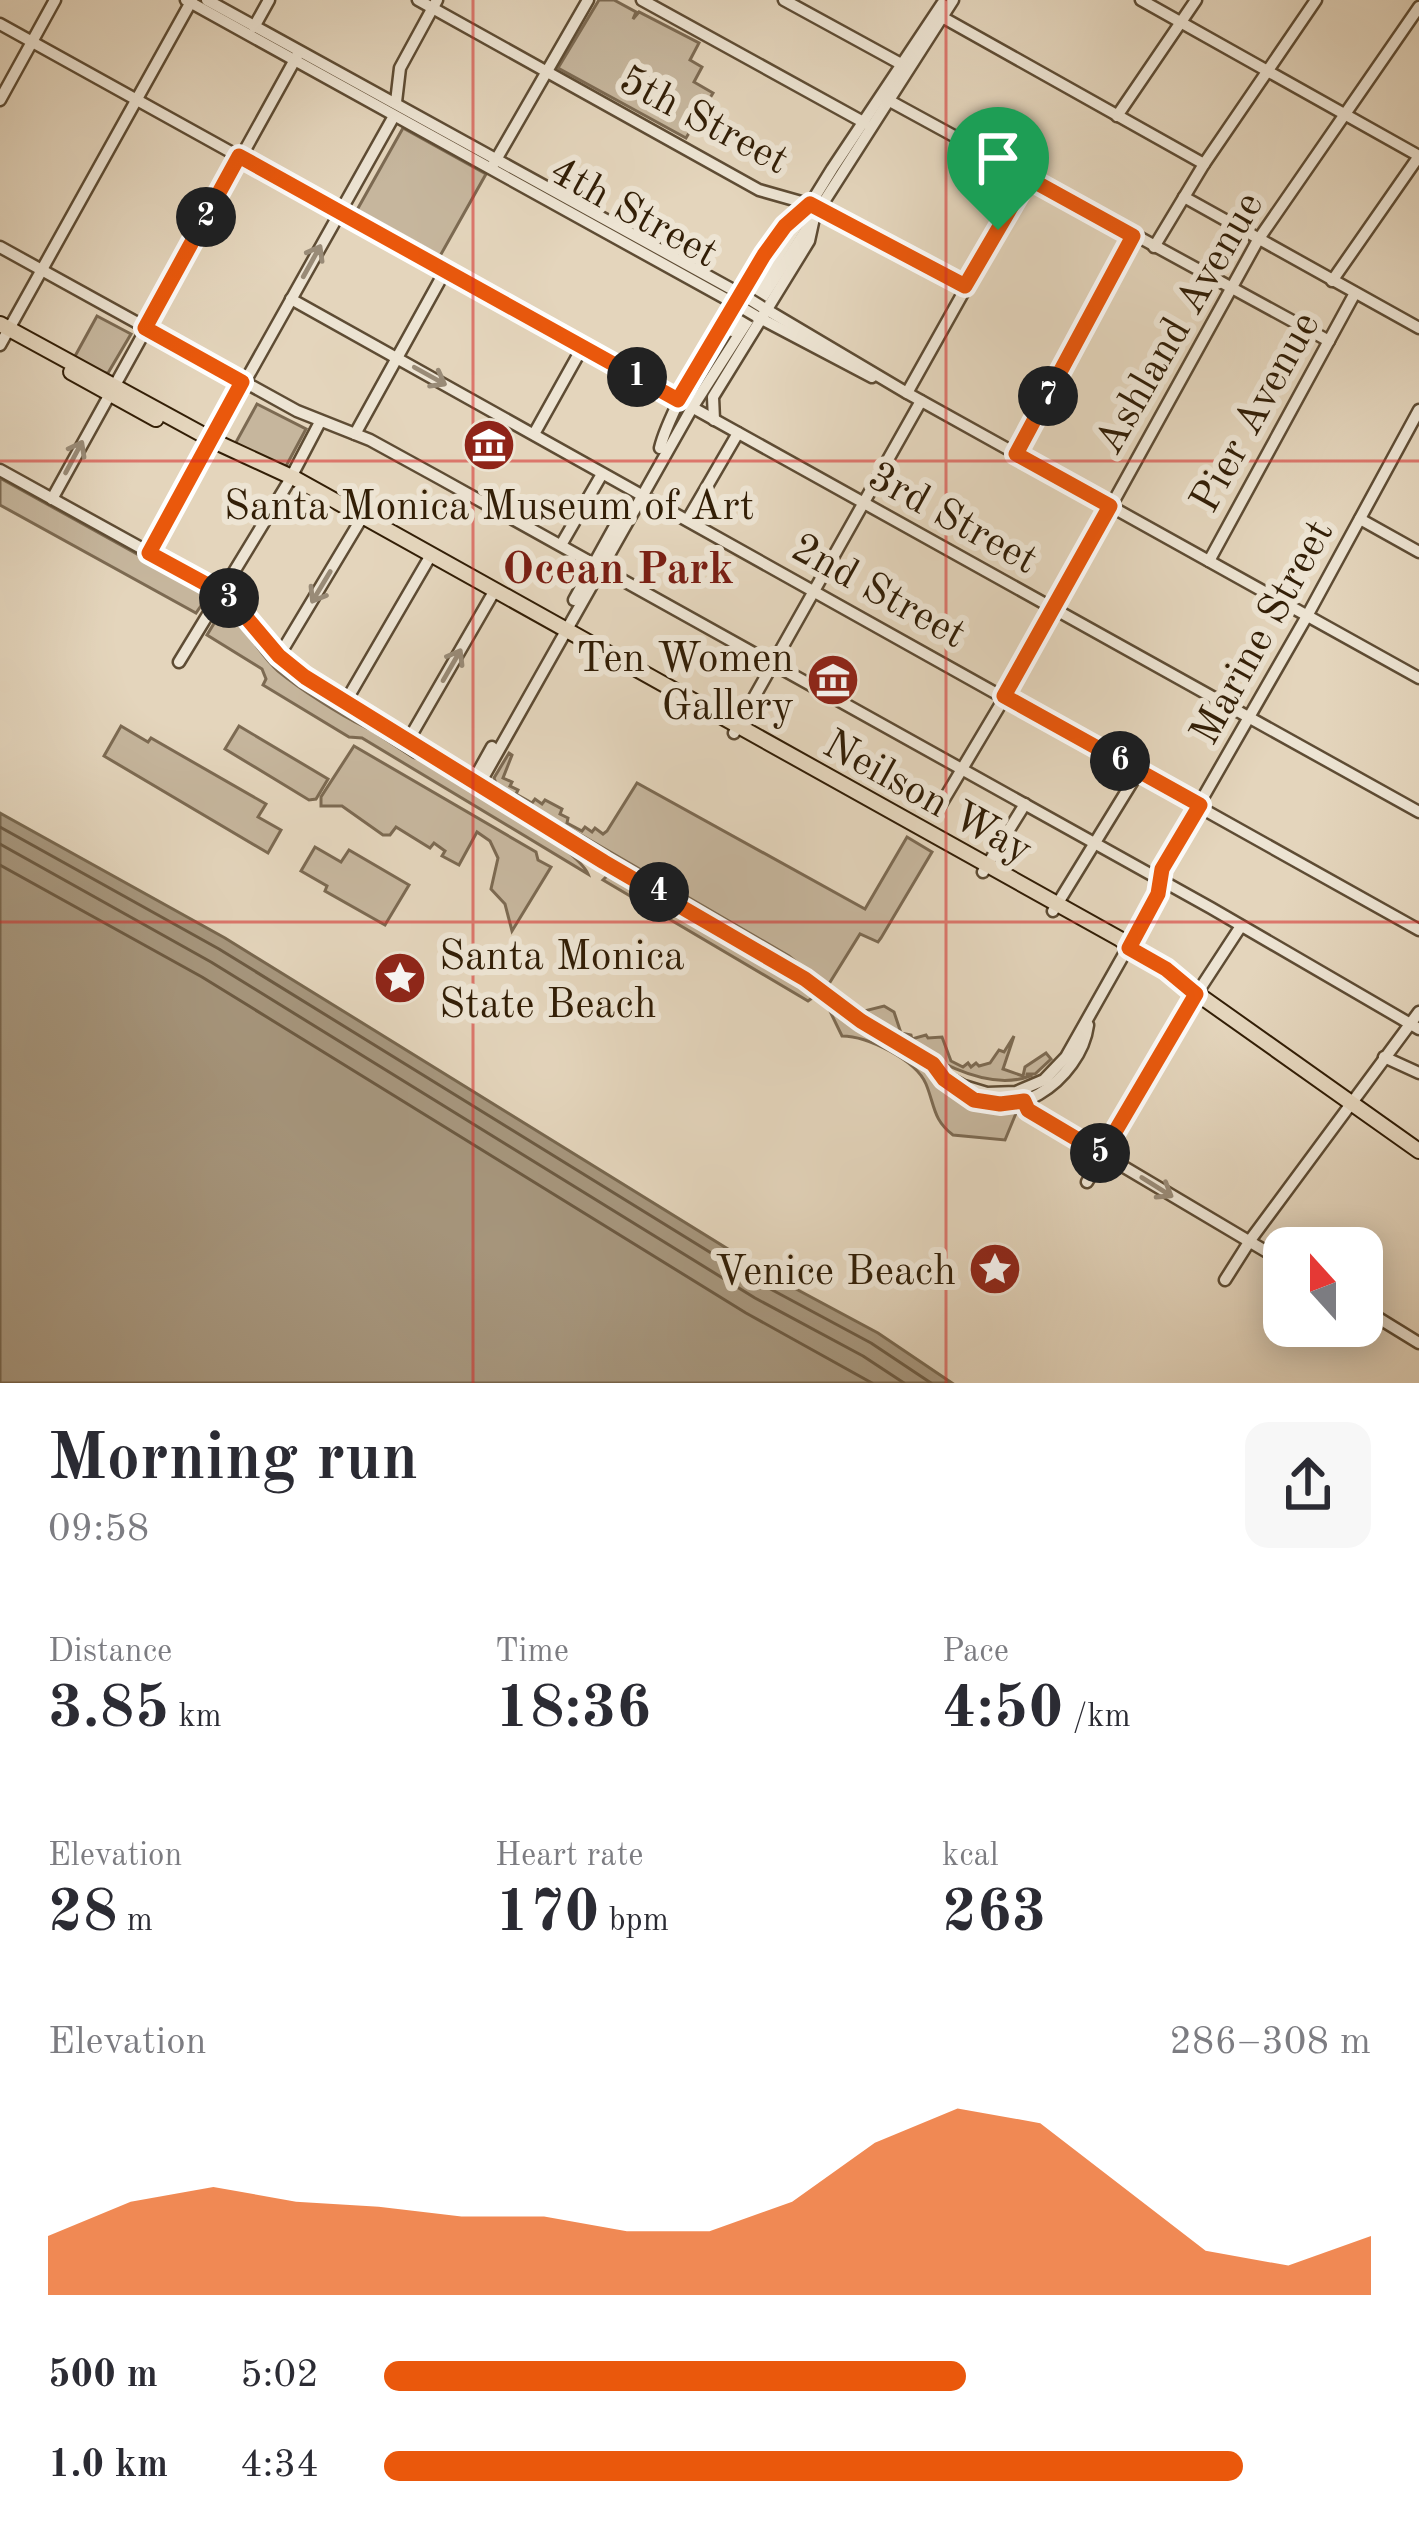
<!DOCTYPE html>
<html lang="en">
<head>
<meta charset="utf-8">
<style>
  body { margin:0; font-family:"Old Standard TT",serif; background:#f7f7f7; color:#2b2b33; height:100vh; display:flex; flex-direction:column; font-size:45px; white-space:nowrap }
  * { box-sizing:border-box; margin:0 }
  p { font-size:39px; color:#7c7c81 }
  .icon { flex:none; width:66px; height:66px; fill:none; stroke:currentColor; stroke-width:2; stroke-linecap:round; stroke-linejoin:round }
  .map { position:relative; height:1383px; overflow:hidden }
  .details { display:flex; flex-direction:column; background:#fff; flex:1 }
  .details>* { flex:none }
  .needle { width:78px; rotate:339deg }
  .fabs { position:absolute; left:1263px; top:1227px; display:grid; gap:24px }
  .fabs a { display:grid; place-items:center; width:120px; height:120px; border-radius:24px; background:#fff; box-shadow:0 6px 30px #0003; font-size:60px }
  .pin { position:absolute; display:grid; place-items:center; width:102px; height:102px; color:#fff; margin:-123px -51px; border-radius:50% 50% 50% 0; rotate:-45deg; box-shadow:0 0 12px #0007 }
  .pin .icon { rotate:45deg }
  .km { position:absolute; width:60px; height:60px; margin:-30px; border-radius:50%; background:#222; color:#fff; font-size:33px; line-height:60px; text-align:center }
  .round { display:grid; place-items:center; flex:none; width:126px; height:126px; border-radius:24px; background:#f7f7f7 }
  .summary { display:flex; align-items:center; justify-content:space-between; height:204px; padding:0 48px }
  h1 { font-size:66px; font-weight:600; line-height:90px }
  .figures { display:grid; grid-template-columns:repeat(3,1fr); gap:18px; height:204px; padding:12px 48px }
  .figures div { display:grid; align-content:center }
  .figures b { font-size:60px; font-weight:600 }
  .figures small { font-size:33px; font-weight:400 }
  .figures p { font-size:33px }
  .chart { height:336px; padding:24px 48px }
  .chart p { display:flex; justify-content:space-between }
  .chart svg { width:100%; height:216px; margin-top:12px; fill:#ea580c; opacity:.7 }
  ul { padding:0 48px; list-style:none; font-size:39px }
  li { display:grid; grid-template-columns:192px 144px 1fr; align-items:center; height:90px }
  li i { height:30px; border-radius:15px; background:#ea580c }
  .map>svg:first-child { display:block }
  .green { fill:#c6b69d; stroke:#7c6a52; stroke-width:3 }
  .water { fill:#a7977e; stroke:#78674e; stroke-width:3 }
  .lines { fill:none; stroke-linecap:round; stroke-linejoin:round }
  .shore { stroke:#6c5a42; stroke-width:3 }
  .minor-casing { stroke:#5e4c34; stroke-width:15 }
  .major-casing { stroke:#321e06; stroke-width:18 }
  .minor { stroke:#ede4d3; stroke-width:10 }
  .major { stroke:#e4d5bc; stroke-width:14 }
  .minor-bridge-casing { stroke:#5e4c34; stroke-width:15; stroke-linecap:butt }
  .minor-bridge { stroke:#ede4d3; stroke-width:10 }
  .oneway { stroke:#998b77 }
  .route-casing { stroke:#fff; stroke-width:24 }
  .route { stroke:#ea580c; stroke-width:15 }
  .grid { fill:none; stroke:#d62828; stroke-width:3; stroke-opacity:0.55 }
  .labels { text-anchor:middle; stroke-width:12; stroke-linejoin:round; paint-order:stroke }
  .street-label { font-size:42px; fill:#321e06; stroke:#ede4d3 }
  .poi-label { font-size:42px; fill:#321e06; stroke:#ede4d3; text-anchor:end }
  .neighbourhood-label { font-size:45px; font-weight:bold; fill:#7a1f14; stroke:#ede4d3 }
</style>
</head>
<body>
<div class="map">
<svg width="1419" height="1383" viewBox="0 0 1419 1383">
  <rect width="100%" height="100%" fill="#e4d5bc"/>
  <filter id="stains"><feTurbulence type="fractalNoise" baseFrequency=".00167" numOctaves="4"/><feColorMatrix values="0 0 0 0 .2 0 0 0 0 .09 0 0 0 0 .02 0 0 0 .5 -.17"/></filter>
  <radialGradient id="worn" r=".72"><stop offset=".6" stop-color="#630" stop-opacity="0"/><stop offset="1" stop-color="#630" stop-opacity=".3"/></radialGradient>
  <g class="green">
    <path d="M599,0H614L636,12L633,19L639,12L699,43L690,60L702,67L694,82L713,93L686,138L558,68Z"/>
    <path d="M403,128L486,174L440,256L357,210Z"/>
    <path d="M97,316L131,334L108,373H100L74,358Z"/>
    <path d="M257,404L306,429L285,468L235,444Z"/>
    <path d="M0,478L209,594L196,613L0,505Z"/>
    <path d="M221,612C246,623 258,654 278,671C300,689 340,715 365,727C401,742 575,843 588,874L362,738L349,737L263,685L266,679L262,669L207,635Z"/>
    <path d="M121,726L148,742L151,738L266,804L258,817L281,830L268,853L104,756Z"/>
    <path d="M239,726L328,779L316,799L309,800L225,749Z"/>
    <path d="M354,746L536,852L538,860L551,867L512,931L505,904L491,889L498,858L490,841L477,832L459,865L442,856L445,851L434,843L430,848L396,827L390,835H383L342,806H321V797Z"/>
    <path d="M509,753L512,755L503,778L512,782L510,786L518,790L516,794L532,803L535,799L542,804L545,800L562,809L560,814L568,818L567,823L582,831L585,827L592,832L595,828L603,834L607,831L637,783L865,909L907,837L932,852L881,938L878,942L860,934L827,987L789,956L497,786L494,778Z"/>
    <path d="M315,847L341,862L349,850L409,885L385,925L325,891L327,886L301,871Z"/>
    <path d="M608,875L667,905L815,996L808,1001L603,880Z"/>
    <path d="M826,1003L925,1064L968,1103L989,1108L1019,1106L1005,1140L953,1135C933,1120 935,1106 926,1084C916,1060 867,1036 842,1036Z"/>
    <path d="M884,1006L894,1012L901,1033L911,1035L912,1039L926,1035L928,1038L942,1037L951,1061L963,1067L968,1063L971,1067L976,1063L979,1066L990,1063L999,1050L1004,1052L1014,1036L1003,1069L1023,1076L1025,1067L1046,1053L1051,1059L1035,1074H1026L1030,1076C976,1097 905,1040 860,1012Z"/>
  </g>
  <path class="water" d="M0,813L225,938L770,1275L878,1333L952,1383H0Z"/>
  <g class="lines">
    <g class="shore">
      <path d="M0,827L219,949L763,1285L871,1343L931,1383"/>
      <path d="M0,844L211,962L755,1298L863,1356L904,1383"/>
      <path d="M0,865L202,977L746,1313L872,1383"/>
    </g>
    <g class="minor-casing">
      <g id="minor">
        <path d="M186,0L739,306"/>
        <path d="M207,0L746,297"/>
        <path d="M418,0L759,190L826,209L965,286"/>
        <path d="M642,0L865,123"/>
        <path d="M784,0L901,64"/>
        <path d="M1141,0L1419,156"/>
        <path d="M942,17L1204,164"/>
        <path d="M0,24L678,400"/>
        <path d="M254,27L269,0"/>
        <path d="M0,100L55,0"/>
        <path d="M888,100L1329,341"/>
        <path d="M396,102L400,68L437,0"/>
        <path d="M1117,116L1196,0"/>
        <path d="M493,165L588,0"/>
        <path d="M1184,197L1419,328"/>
        <path d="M0,247L297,411L370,440L441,479L1211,908L1419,1029"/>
        <path d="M1154,247L1204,164L1316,0"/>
        <path d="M1332,281L1419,156"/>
        <path d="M291,299L1419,930"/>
        <path d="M762,307L907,393L1419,678"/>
        <path d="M756,316L872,377"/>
        <path d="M732,331L832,169L942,4"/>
        <path d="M0,345L192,0"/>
        <path d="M907,393L1028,177"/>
        <path d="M688,405L1419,812"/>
        <path d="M714,420L713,397L809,241L814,218"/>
        <path d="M355,434L445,271"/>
        <path d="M534,434L582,348"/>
        <path d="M660,448C670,404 765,238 802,212"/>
        <path d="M1016,454L1133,235"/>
        <path d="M0,470L228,596L279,656L305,677L604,861L805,979L861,1021L933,1064L940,1073L964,1086L987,1093L1016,1092L1044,1080L1066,1057L1158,894L1162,869L1307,616L1419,410"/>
        <path d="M52,499L297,56"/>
        <path d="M688,519L738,433"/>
        <path d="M1360,519L1419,552"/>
        <path d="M561,545L602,474"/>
        <path d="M149,553L394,116"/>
        <path d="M1209,561L1355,293"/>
        <path d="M574,600L620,517"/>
        <path d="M279,656L363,516"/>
        <path d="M179,662L288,483L320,422"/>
        <path d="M346,701L431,555"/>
        <path d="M376,726L416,752"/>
        <path d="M734,733L921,401"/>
        <path d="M409,739L495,590"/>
        <path d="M473,781L492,747"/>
        <path d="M479,785L692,408L953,0"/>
        <path d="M940,806L1015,680L1258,240L1419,7"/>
        <path d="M983,872L1025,804"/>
        <path d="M1053,911L1139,771"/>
        <path d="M1384,1057L1419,1073"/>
        <path d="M960,1089C1007,1134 1081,1079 1088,1025"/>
        <path d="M1024,1101L1028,1110L1284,1262"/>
        <path d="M1087,1182L1192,1001L1241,926"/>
        <path d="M1225,1280L1251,1239L1419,1012"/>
        <path d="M1362,1308L1419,1343"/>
      </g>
    </g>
    <g class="major-casing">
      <g id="major">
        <path d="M0,324L218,443L296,479L1120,939L1419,1151"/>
        <path d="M71,372L156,419"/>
      </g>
    </g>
    <use href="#minor" class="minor"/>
    <use href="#major" class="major"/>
    <g class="minor-bridge-casing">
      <g id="minor-bridge">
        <path d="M746,297L762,307"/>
        <path d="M739,306L756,316"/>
      </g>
    </g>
    <use href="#minor-bridge" class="minor-bridge"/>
  </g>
  <defs><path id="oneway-shaft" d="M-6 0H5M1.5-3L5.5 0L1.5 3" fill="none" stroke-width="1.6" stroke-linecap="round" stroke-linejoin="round" transform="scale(3)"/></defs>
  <g class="oneway">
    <use href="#oneway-shaft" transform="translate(312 261) rotate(-61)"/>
    <use href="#oneway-shaft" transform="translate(430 376) rotate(29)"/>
    <use href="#oneway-shaft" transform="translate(74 457) rotate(-62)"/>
    <use href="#oneway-shaft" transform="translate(321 587) rotate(121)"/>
    <use href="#oneway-shaft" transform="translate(452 665) rotate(-60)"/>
    <use href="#oneway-shaft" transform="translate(1157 1187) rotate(32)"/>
  </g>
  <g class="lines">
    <g class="route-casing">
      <path id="route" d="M239,156L678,400L764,255L785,226L810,204L965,286L1028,178L1133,236L1016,454L1110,506L1004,696L1200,805L1162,869L1158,894L1129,948L1166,969L1196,994L1102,1154L1028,1110L1024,1101L1000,1104L974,1100L944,1079L933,1064L861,1021L805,979L604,862L305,677L279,656L228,596L149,553L242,382L145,328Z"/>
    </g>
    <use href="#route" class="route"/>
  </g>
  <path class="grid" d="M473,0V1383M946,0V1383M0,461H1419M0,922H1419"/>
  <defs>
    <g id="museum-disc" transform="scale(2.7)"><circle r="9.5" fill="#8f2418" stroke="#ede4d3"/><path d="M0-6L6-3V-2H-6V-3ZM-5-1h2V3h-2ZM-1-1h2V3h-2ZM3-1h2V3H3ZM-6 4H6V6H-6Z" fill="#fff"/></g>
    <g id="sight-disc" transform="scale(2.7)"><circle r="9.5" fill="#8f2418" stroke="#ede4d3"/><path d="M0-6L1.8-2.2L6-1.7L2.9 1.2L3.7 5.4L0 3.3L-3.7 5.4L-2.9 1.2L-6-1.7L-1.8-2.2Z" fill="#fff"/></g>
  </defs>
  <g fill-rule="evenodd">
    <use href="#museum-disc" x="489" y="445"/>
    <use href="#museum-disc" x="833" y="680"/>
    <use href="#sight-disc" x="400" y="978"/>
    <use href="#sight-disc" x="995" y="1269"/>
  </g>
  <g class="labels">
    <g class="street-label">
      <text transform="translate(705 118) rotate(28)" y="15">5th Street</text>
      <text transform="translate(635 210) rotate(29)" y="15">4th Street</text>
      <text transform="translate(1177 322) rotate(-60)" y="15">Ashland Avenue</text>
      <text transform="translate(1253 411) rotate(-61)" y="15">Pier Avenue</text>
      <text transform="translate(954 516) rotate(29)" y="15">3rd Street</text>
      <text transform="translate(880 589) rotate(29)" y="15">2nd Street</text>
      <text transform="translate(1260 631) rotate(-61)" y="15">Marine Street</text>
      <text transform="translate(929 795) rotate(29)" y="15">Neilson Way</text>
    </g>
    <g class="poi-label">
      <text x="489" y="519" text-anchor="middle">Santa Monica Museum of Art</text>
      <text x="794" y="671">Ten Women<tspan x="794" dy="48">Gallery</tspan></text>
      <text x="439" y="969" text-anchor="start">Santa Monica<tspan x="439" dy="48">State Beach</tspan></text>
      <text x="956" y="1284">Venice Beach</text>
    </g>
    <g class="neighbourhood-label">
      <text x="618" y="583">Ocean Park</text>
    </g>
  </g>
  <rect width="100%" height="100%" filter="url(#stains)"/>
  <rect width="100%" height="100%" fill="url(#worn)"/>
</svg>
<div class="fabs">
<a><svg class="needle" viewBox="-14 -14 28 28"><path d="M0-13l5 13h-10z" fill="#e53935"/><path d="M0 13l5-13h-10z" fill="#7c7c81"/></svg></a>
</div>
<div class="pin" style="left:998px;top:230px;background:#1e9e55"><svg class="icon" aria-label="arrive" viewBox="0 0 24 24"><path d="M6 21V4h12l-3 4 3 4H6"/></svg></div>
<b class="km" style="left:637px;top:377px">1</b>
<b class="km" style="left:206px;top:217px">2</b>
<b class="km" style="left:229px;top:598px">3</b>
<b class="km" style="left:659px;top:892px">4</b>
<b class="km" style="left:1100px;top:1153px">5</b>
<b class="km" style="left:1120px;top:761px">6</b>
<b class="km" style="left:1048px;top:396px">7</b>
</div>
<section class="details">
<div class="summary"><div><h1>Morning run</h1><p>09:58</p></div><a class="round"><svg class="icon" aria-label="share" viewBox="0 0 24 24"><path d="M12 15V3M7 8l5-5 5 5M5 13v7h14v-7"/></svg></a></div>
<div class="figures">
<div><p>Distance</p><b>3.85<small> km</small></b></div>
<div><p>Time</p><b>18:36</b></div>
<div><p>Pace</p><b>4:50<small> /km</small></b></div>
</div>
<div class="figures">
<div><p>Elevation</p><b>28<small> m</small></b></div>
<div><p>Heart rate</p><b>170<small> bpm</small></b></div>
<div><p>kcal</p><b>263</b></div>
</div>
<div class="chart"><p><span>Elevation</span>286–308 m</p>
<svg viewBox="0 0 160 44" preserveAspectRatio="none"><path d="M0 44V32L10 25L20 22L30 25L40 26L50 28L60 28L70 31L80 31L90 25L100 13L110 6L120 9L130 22L140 35L150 38L160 32V44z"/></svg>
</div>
<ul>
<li><b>500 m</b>5:02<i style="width:59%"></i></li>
<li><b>1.0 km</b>4:34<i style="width:87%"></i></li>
</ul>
</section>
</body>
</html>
